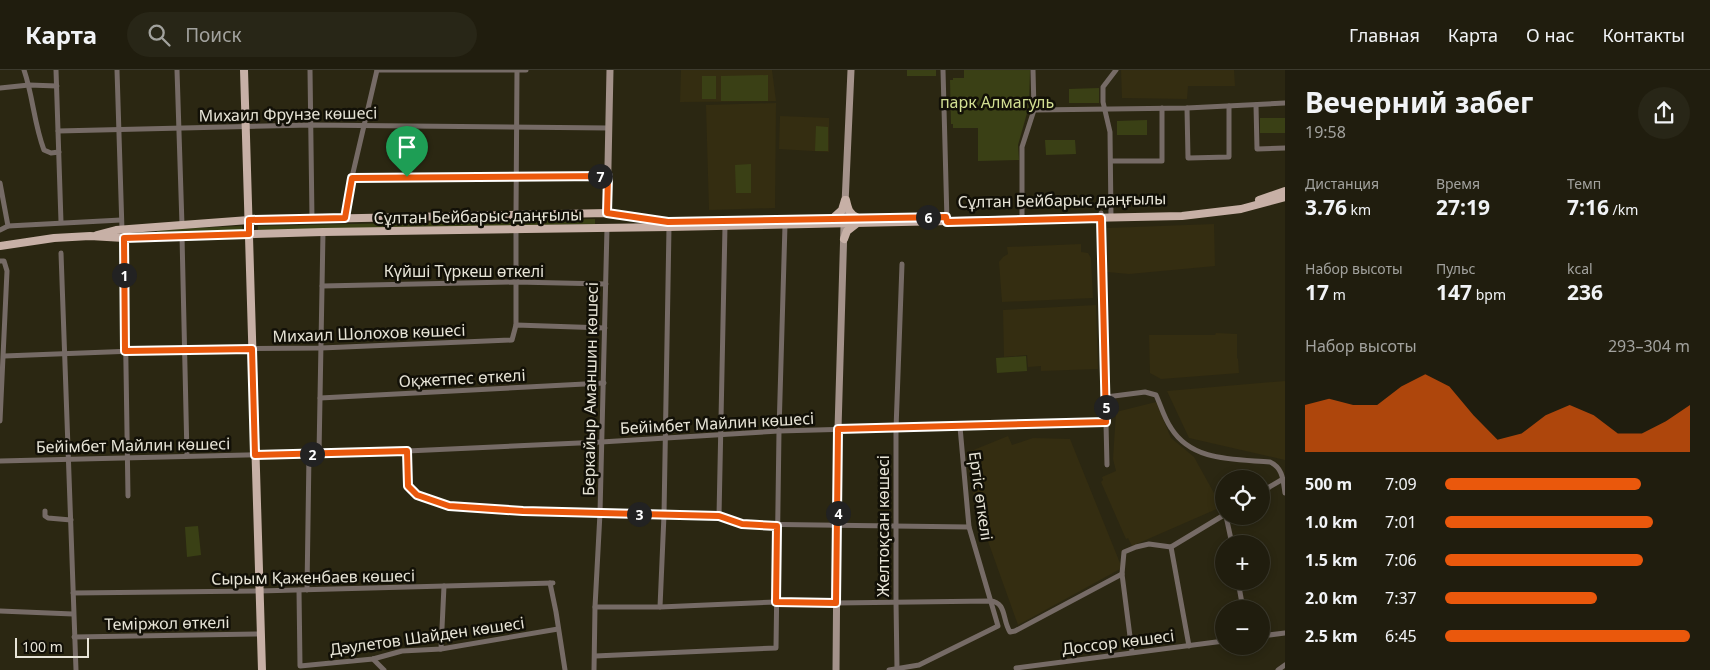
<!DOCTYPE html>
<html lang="ru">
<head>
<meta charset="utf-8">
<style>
  body { margin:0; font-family:"Noto Sans",sans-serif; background:#282617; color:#f1f3f6; height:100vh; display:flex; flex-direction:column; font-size:19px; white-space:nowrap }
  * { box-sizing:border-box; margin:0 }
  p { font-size:16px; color:#a2a29e }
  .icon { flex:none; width:28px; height:28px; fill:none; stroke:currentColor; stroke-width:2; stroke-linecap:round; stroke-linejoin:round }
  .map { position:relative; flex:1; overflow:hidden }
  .panel { display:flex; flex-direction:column; background:#201d0e; width:425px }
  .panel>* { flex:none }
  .buttons { position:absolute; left:1215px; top:400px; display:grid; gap:10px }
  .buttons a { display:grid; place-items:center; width:55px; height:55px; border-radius:50%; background:#201d0e; box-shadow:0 2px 8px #0003,0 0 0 1px #3d3b2e; font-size:25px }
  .scale { position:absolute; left:15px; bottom:12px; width:74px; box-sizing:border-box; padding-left:5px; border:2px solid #e7e4d7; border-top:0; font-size:14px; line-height:18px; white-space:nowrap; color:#e7e4d7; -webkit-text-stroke:4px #121007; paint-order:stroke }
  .pin { position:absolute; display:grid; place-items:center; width:42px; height:42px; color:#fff; margin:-51px -21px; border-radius:50% 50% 50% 0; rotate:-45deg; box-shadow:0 0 5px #0007 }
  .pin .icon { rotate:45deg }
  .km { position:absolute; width:25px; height:25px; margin:-12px; border-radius:50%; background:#222; color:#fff; font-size:14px; line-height:25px; text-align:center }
  .round { display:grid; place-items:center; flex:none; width:52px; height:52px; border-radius:26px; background:#282617 }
  .headline { display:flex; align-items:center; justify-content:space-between; height:85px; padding:0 20px }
  h1 { font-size:28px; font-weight:700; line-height:38px }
  .figures { display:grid; grid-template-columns:repeat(3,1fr); gap:8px; height:85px; padding:5px 20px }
  .figures div { display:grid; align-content:center }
  .figures b { font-size:21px; font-weight:700 }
  .figures small { font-size:14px; font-weight:400 }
  .figures p { font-size:14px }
  .chart { height:140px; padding:10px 20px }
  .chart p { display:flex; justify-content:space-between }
  .chart svg { width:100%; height:90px; margin-top:5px; fill:#ea580c; opacity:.7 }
  ul { padding:0 20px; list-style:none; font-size:16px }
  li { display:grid; grid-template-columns:80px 60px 1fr; align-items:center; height:38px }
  li i { height:12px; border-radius:6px; background:#ea580c }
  header { display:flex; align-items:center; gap:30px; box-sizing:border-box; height:70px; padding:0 25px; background:#201d0e; border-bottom:1px solid #3d3b2e }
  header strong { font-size:24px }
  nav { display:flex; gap:28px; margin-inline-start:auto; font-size:18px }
  .search { width:350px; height:45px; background:#282617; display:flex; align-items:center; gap:12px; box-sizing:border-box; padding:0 18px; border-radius:28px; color:#a2a29e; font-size:19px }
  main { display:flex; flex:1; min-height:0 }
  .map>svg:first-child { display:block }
  .built { fill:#342d11 }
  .green { fill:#3a4015 }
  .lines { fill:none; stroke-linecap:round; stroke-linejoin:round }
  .street { stroke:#766b66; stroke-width:5 }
  .secondary { stroke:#a4928a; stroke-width:7 }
  .primary { stroke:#c7b0a6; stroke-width:8 }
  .route-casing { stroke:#fff; stroke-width:10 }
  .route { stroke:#ea580c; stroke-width:6 }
  .labels { text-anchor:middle; stroke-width:5; stroke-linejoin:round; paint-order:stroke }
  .park-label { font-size:16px; fill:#d2df92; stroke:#121007 }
  .street-label { font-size:16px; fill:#e7e4d7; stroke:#121007 }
</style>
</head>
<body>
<header>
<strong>Карта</strong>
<div class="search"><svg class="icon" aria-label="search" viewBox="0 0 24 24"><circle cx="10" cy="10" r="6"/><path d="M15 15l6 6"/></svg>Поиск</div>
<nav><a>Главная</a><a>Карта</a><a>О нас</a><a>Контакты</a></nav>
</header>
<main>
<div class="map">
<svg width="1285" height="600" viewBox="0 0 1285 600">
  <rect width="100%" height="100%" fill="#2b2712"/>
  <g class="built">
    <path d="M681,0H772L776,31L680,32Z"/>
    <path d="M1121,0H1234L1235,16H1188L1187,29L1122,28Z"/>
    <path d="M776,33L775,138L709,140L706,35Z"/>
    <path d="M780,46L829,48V82L779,79Z"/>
    <path d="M1214,154L1215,196L1129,204L1107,202V158Z"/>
    <path d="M1081,174V182L1088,183L1091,188L1093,228L1002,232L999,192L1003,187L1008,184L1007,177Z"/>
    <path d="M1096,235L1098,299L1041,301V296L1028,297L1027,285L1004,287L1003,240Z"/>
    <path d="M1216,263L1237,264V288L1238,289L1239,303L1161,309L1150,303L1149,265H1215Z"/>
    <path d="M1285,311V390L1189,368L1167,321Z"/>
    <path d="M1156,332L1171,368L1194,387L1220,434L1219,438L1132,476L1128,468L1126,469L1101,412L1103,410L1102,407L1116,401L1113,389L1116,342Z"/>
    <path d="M1008,366L1012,375L1033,368L1070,369L1122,498L1018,555L975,435L966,383Z"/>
  </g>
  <g class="green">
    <rect x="907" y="0" width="29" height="6"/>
    <path d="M964,0H1030L1029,36L1018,75L1019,90L978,91V58H953V54H951L950,10H953V8H964Z"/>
    <path d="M768,5V31H721V6Z"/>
    <rect x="702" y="6" width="14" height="23"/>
    <path d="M1099,18V33H1069V19Z"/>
    <rect x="1260" y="48" width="25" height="15"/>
    <path d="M1147,50V65H1117V51Z"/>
    <path d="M816,56L828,57V81H815Z"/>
    <path d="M1045,70H1075L1076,84L1046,85Z"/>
    <path d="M751,94V123H736L735,95Z"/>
    <path d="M595,149V154L258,161V156Z"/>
    <path d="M242,156L243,161L157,165V160Z"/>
    <path d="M1026,286L1027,301L997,303L996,288Z"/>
    <path d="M198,456L201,485L187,487L185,457Z"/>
  </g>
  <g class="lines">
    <g class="street">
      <path d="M24,0C33,26 34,54 44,80L51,83L59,82"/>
      <path d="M56,0L61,152"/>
      <path d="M117,0L122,160"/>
      <path d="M177,0L182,155"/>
      <path d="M310,0L312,149"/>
      <path d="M377,0H526"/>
      <path d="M943,0L947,151"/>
      <path d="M0,18L29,15L57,16"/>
      <path d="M1256,35L1257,79L1285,78"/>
      <path d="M1187,38L1188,88L1229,87V36"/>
      <path d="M1034,40L1187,38L1285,33"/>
      <path d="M58,61L311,55L609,58"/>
      <path d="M1111,91H1162V38"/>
      <path d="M352,107L608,106"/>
      <path d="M0,113L8,156L0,160"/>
      <path d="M1101,143L1107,395"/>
      <path d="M516,145L517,0"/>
      <path d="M345,148L352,107L377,0"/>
      <path d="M1111,148L1110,62L1103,32V17L1116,0"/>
      <path d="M1022,150V77L1034,40L1033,0"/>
      <path d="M8,156L121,150"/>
      <path d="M516,158V255"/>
      <path d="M182,166L187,386"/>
      <path d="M124,168L128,426"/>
      <path d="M61,183L76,600"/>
      <path d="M0,191H4L7,201L0,351"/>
      <path d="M322,216L516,212L606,214"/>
      <path d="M4,286L186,279L321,278L512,270L516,255L605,258"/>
      <path d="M1106,327L1145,322L1156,325C1161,336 1164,348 1171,358C1192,392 1235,389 1270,392C1283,398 1283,410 1285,423"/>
      <path d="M320,328L604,313"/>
      <path d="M407,381L408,416L417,425L449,436L523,441L719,446L742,454L969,457"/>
      <path d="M319,384L323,162"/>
      <path d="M0,391L407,381L601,372L779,361L1106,352"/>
      <path d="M1261,422L1283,409"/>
      <path d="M45,441V446L48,448L71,450"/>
      <path d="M719,446L725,156"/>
      <path d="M1226,446L1232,474"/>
      <path d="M1171,477L1189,576"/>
      <path d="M1238,511L1243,539"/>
      <path d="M550,513L556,542L565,600"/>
      <path d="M299,520L300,596L373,589L402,581L441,579L558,559"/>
      <path d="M307,520L309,384"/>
      <path d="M73,523L259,521L553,513"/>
      <path d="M595,537H660L776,532L836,533L990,531C1007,532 1002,550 1010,562L1015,561L1122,504"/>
      <path d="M660,537L664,445L669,157"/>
      <path d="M0,541L73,544"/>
      <path d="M1261,566L1285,563"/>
      <path d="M74,567L260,564"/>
      <path d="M441,579L444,516"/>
      <path d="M1132,582L1122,504L1124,482L1136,477L1149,474L1171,477L1224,445"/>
      <path d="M595,586L776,578L779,361L785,155"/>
      <path d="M373,589L384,600"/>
      <path d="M1016,598L1224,571"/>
      <path d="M897,599L896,531V359L902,194"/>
      <path d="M594,600L595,537L600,443L607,158"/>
      <path d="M889,600L919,595L998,556L969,457L960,357"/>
      <path d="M1278,600L1285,595"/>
    </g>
    <g class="secondary">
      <path d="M607,143L610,0"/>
      <path d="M836,600L838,359L844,156L851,0"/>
    </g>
    <g class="primary">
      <path d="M244,0L262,600"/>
      <path d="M846,130C848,139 849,144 858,148"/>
      <path d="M1259,130L1285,121"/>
      <path d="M832,149L842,140L845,130"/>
      <path d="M97,165L116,160L182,155L249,150L312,149L607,143L668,152H681"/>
      <path d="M844,169L847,161L856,154"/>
      <path d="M0,176L54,168L90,166L124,168L323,162L669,157L1182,146L1241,139L1285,127"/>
    </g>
  </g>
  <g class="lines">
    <g class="route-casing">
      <path id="route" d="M608,106L607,143L668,152L946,147L947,152L1101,148L1106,352L838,359L836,533L776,532L777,456L742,454L719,446L523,441L449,436L417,425L408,416L407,381L255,385L252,279L125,281L124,168L249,164V150L345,148L352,108Z"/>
    </g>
    <use href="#route" class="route"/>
  </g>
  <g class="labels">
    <g class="park-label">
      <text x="997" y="38">парк Алмагуль</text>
    </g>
    <g class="street-label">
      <text transform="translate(288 44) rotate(-1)" y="6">Михаил Фрунзе көшесі</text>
      <text transform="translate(1062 130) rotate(-1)" y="6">Сұлтан Бейбарыс даңғылы</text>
      <text transform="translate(478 146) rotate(-1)" y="6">Сұлтан Бейбарыс даңғылы</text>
      <text x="464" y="207">Күйші Түркеш өткелі</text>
      <text transform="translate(369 263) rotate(-2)" y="6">Михаил Шолохов көшесі</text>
      <text transform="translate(462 308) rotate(-3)" y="6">Оқжетпес өткелі</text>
      <text transform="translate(590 319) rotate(-89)" y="6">Беркайыр Аманшин көшесі</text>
      <text transform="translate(717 353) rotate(-3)" y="6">Бейімбет Майлин көшесі</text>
      <text transform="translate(133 375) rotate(-1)" y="6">Бейімбет Майлин көшесі</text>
      <text transform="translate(981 426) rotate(82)" y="6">Ертіс өткелі</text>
      <text transform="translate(883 456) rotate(-90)" y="6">Желтоқсан көшесі</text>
      <text transform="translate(313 507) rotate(-1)" y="6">Сырым Қаженбаев көшесі</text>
      <text transform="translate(167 553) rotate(-1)" y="6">Теміржол өткелі</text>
      <text transform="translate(427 566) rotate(-8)" y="6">Дәулетов Шайден көшесі</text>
      <text transform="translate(1118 572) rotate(-7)" y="6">Доссор көшесі</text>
    </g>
  </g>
</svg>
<div class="buttons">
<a><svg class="icon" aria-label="locate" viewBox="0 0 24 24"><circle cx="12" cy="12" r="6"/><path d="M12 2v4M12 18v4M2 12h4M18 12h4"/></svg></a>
<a>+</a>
<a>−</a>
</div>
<div class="scale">100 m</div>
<div class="pin" style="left:407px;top:107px;background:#1e9e55"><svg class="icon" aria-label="arrive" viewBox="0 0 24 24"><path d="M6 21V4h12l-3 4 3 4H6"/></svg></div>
<b class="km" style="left:124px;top:205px">1</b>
<b class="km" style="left:312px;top:384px">2</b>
<b class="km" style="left:639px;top:444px">3</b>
<b class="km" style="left:838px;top:443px">4</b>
<b class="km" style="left:1106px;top:337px">5</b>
<b class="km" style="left:928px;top:147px">6</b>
<b class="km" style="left:600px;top:106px">7</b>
</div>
<section class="panel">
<div class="headline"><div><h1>Вечерний забег</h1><p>19:58</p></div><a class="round"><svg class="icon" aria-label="share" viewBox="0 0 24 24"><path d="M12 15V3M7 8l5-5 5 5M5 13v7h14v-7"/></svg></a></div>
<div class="figures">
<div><p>Дистанция</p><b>3.76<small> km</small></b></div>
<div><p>Время</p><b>27:19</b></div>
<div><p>Темп</p><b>7:16<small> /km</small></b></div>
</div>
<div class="figures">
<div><p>Набор высоты</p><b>17<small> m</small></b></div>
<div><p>Пульс</p><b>147<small> bpm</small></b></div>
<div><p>kcal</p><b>236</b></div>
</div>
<div class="chart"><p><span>Набор высоты</span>293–304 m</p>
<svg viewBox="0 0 160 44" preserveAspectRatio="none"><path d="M0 44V21L10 18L20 21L30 21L40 12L50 6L60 12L70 26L80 38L90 35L100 26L110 21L120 26L130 35L140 35L150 29L160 21V44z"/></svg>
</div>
<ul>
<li><b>500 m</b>7:09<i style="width:80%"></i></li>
<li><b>1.0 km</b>7:01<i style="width:85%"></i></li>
<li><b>1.5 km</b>7:06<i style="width:81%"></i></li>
<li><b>2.0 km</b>7:37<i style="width:62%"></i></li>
<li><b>2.5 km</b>6:45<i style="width:100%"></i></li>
</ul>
</section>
</main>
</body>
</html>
